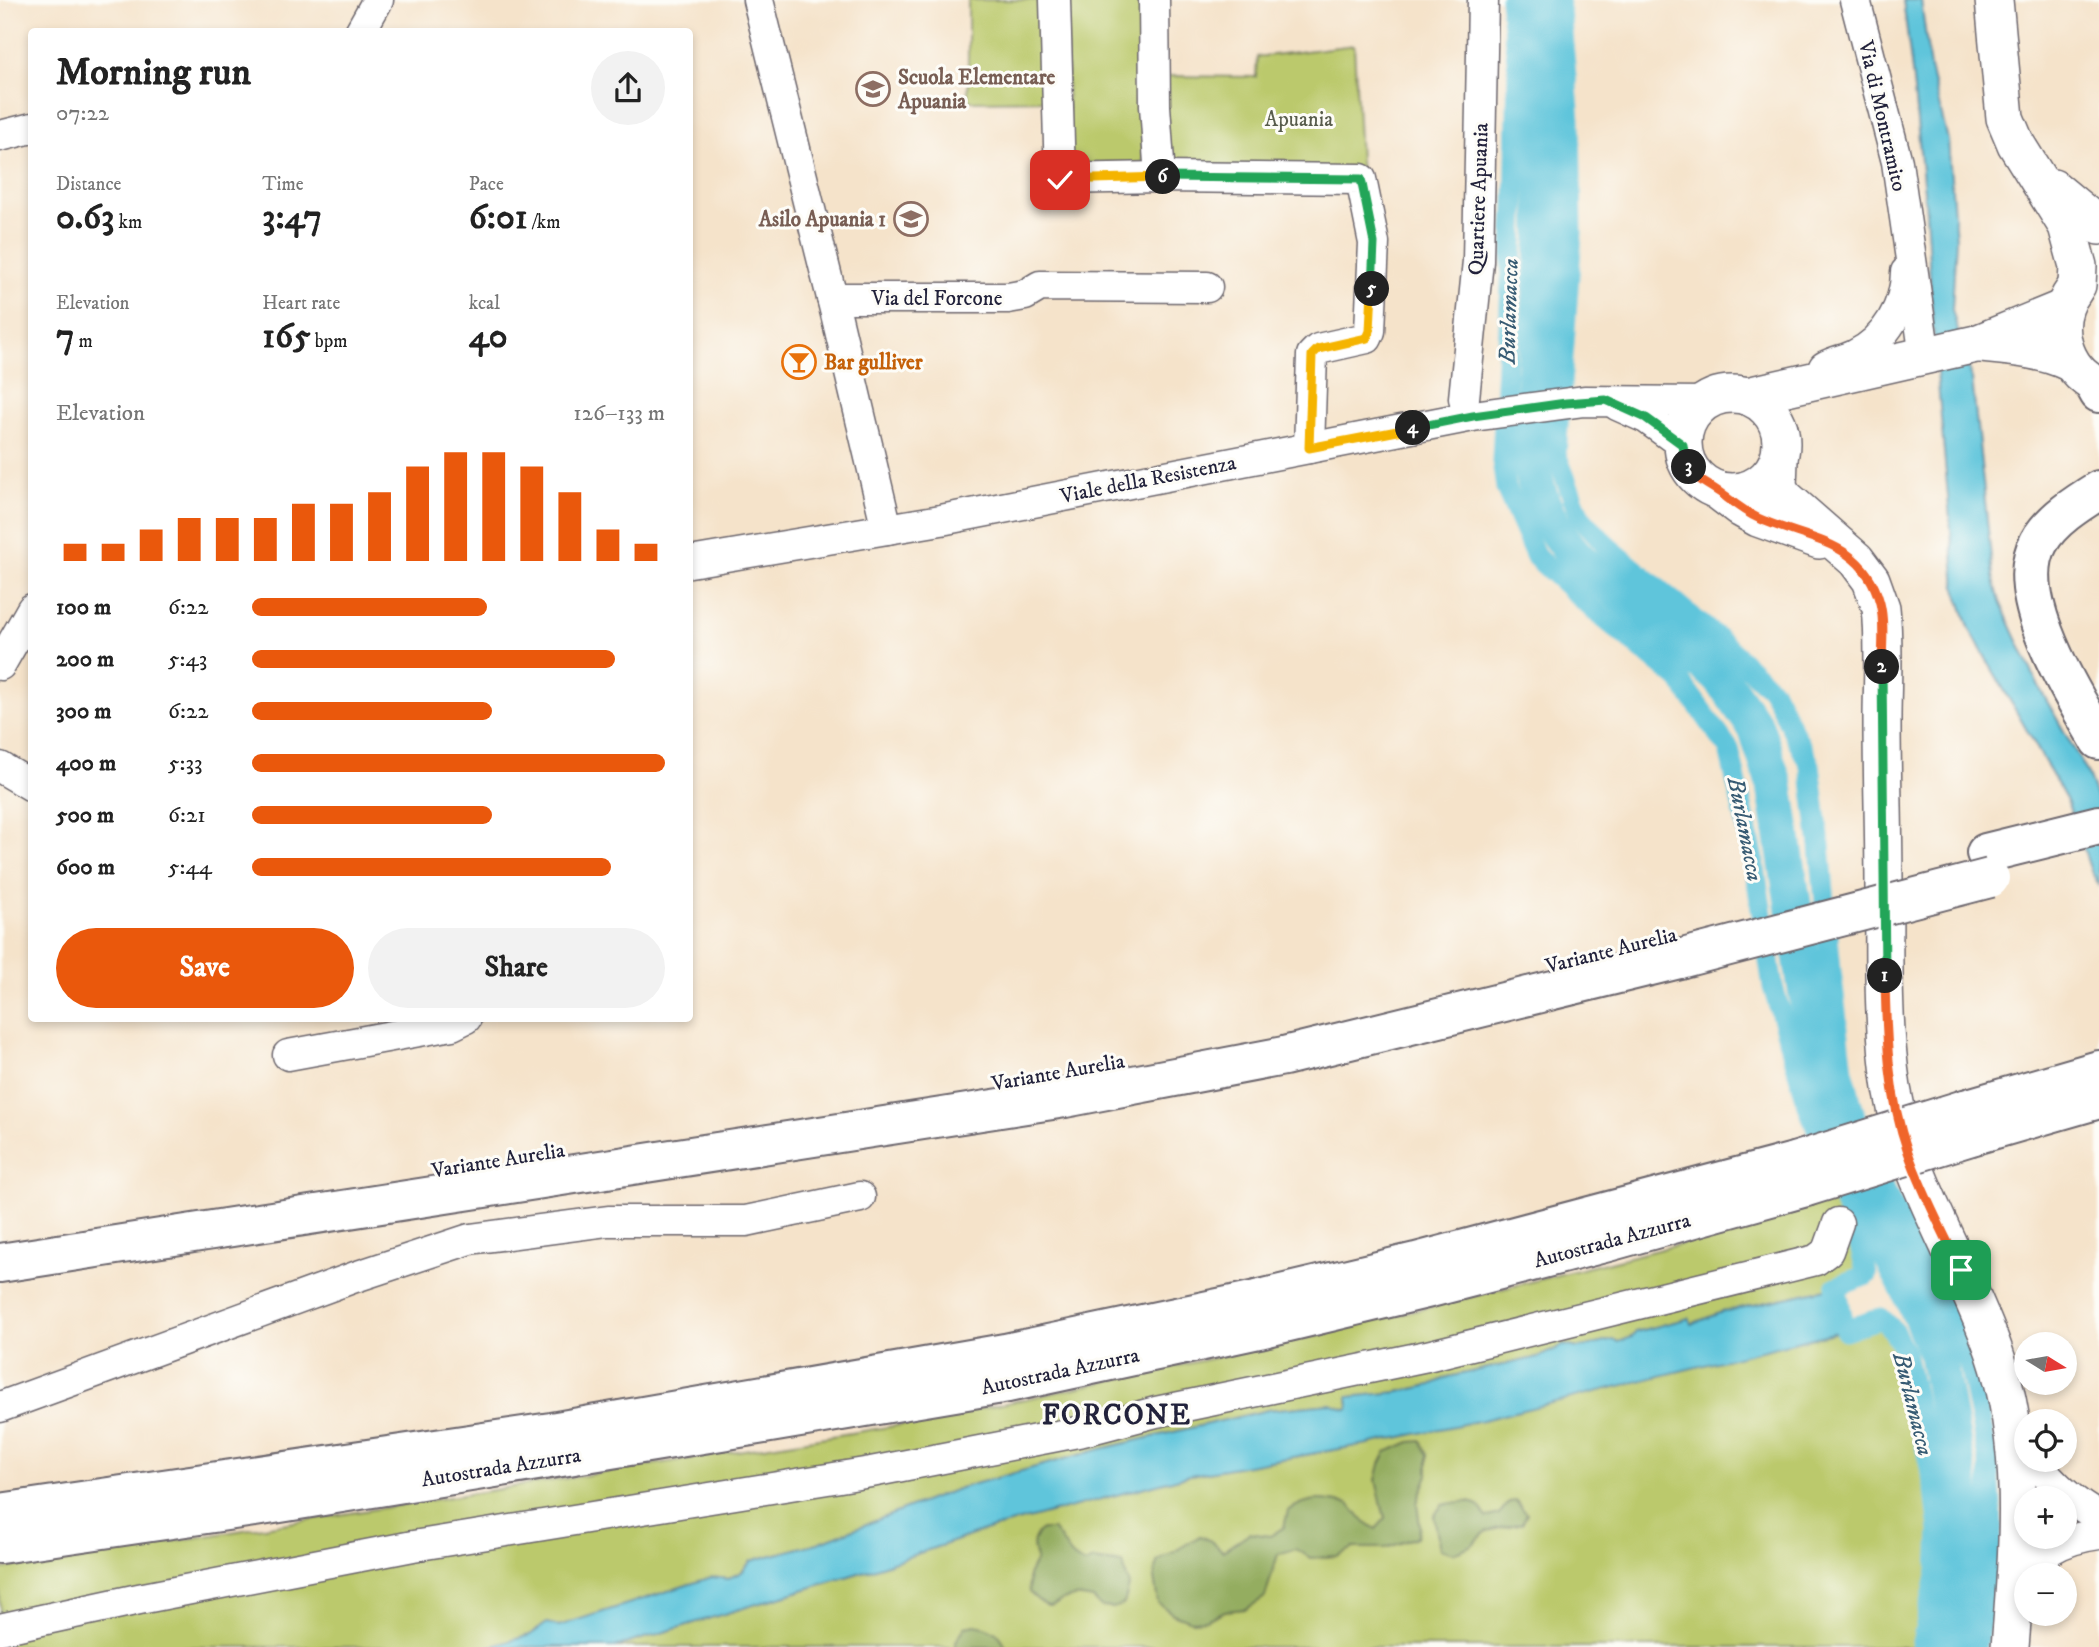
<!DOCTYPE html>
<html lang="en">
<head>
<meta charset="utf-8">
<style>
  body { margin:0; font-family:"IM FELL DW Pica",serif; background:#f2f2f2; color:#222; height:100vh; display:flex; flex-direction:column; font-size:26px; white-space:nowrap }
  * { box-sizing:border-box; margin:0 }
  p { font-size:23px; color:#767676 }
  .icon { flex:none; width:38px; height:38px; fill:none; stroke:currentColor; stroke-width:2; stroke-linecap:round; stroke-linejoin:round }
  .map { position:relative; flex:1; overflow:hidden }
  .sheet { position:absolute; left:28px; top:28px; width:665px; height:994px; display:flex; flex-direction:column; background:#fff; border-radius:7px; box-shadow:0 4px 10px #0003 }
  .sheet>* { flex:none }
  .needle { width:46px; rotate:101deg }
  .controls { position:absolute; left:2014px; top:1332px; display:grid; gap:14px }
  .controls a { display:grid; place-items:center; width:63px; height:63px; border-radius:50%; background:#fff; box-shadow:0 4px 10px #0003; font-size:35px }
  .pin { position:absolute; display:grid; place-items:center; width:60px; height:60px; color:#fff; margin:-30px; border-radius:14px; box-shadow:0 4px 10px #0006 }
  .km { position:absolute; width:35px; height:35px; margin:-18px; border-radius:50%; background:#222; color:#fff; font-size:19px; line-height:35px; text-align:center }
  .round { display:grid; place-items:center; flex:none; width:74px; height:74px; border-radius:37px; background:#f2f2f2 }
  .summary { display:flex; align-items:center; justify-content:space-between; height:119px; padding:0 28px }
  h1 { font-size:38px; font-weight:700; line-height:52px }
  .figures { display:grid; grid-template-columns:repeat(3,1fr); gap:10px; height:119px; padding:7px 28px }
  .figures div { display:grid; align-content:center }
  .figures b { font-size:35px; font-weight:700 }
  .figures small { font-size:19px; font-weight:400 }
  .figures p { font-size:19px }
  .chart { height:196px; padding:14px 28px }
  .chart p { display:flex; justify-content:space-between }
  .chart svg { width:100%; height:126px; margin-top:7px; stroke:#ea580c; stroke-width:6 }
  .button { display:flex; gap:14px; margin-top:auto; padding:14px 28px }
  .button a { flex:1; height:80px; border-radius:42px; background:#ea580c; color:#fff; font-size:28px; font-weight:700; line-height:80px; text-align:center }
  .button a+a { background:#f2f2f2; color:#222 }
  ul { padding:0 28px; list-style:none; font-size:23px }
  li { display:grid; grid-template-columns:112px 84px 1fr; align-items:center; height:52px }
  li i { height:18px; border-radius:9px; background:#ea580c }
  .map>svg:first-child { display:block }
  .green { fill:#bbc96c; stroke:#6e7654; stroke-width:2 }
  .forest { fill:#94ad60; stroke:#5b684e; stroke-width:2 }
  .water { fill:#5ec5db; stroke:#40748b; stroke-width:2 }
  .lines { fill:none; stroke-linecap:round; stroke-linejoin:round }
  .canal { stroke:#5ec5db; stroke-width:21 }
  .river { stroke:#5ec5db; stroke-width:37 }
  .minor-casing { stroke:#6c666d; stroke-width:33 }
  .major-casing { stroke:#6c666d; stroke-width:40 }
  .highway-casing { stroke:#6c666d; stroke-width:42 }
  .minor { stroke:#fff; stroke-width:30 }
  .major { stroke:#fff; stroke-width:37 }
  .highway { stroke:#fff; stroke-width:38 }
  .highway-bridge-casing { stroke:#6c666d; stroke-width:42; stroke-linecap:butt }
  .highway-bridge { stroke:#fff; stroke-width:38 }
  .split-1-casing { stroke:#fff; stroke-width:14 }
  .split-2-casing { stroke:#fff; stroke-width:14 }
  .split-3-casing { stroke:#fff; stroke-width:14 }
  .split-4-casing { stroke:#fff; stroke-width:14 }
  .split-5-casing { stroke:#fff; stroke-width:14 }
  .split-6-casing { stroke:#fff; stroke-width:14 }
  .split-7-casing { stroke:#fff; stroke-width:14 }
  .split-1 { stroke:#f0652b; stroke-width:9 }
  .split-2 { stroke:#22a559; stroke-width:9 }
  .split-3 { stroke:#f0652b; stroke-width:9 }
  .split-4 { stroke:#22a559; stroke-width:9 }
  .split-5 { stroke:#f5b400; stroke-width:9 }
  .split-6 { stroke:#22a559; stroke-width:9 }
  .split-7 { stroke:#f5b400; stroke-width:9 }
  .labels { text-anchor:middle; stroke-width:6; stroke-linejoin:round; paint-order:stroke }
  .education-label { font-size:21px; font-weight:bold; fill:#785e54; stroke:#fdfcf7; text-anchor:start }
  .street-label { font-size:21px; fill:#22223b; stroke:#fdfcf7 }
  .park-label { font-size:21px; fill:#585c4c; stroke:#fdfcf7 }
  .food-label { font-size:21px; font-weight:bold; fill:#c56008; stroke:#fdfcf7; text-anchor:start }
  .water-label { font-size:23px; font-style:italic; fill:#375b73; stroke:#fdfcf7 }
  .district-label { font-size:28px; font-weight:bold; letter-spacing:2px; fill:#22223b; stroke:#fdfcf7 }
</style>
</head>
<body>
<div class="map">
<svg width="2099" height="1647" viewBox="0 0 2099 1647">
  <rect width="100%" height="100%" fill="#fdfcf7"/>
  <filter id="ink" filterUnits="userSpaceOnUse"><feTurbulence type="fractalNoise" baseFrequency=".0143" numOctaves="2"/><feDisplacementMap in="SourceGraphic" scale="14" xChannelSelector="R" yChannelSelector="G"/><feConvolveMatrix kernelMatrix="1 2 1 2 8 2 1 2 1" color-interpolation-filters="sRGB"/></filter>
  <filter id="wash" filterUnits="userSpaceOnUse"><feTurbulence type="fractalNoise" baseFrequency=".00686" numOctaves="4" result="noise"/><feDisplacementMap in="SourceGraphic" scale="28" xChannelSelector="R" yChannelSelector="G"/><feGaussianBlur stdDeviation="1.57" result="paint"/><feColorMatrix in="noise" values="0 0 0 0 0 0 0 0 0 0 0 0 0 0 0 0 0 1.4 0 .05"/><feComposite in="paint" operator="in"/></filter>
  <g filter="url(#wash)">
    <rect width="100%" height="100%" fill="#f5e3ca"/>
    <g class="green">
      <path d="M968,0H1044L1047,100L968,101Z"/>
      <path d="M1066,0H1141L1143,163L1068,164Z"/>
      <path d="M1354,45L1361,179L1160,177L1164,76L1256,77L1257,57Z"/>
      <path d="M1842,1197L1860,1246L1867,1275L1836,1287L1722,1312L1691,1324L1689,1319L1636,1332L1632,1337L1619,1342L1614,1340L1578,1348L1564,1345L1539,1357L1448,1377L1431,1385L1398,1392L1348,1398L1349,1407L1348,1410L1330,1404L1268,1410L1101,1449L960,1488L818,1543L751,1561L742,1572L727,1579L712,1577L559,1626L547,1623L530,1635L489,1647H0V1569L919,1422L1310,1337L1713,1236Z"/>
      <path d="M1881,1318L1893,1330L1905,1353L1935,1490L1940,1531L1938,1571L1921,1647H615L872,1569L987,1530L1190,1475L1368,1444L1845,1330Z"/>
    </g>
    <g class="forest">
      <path d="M1421,1441L1428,1454V1475L1417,1503L1420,1526L1417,1537L1386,1548H1354L1337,1556L1311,1558L1295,1549L1278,1554L1265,1597L1246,1609L1225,1611L1206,1620L1191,1621L1173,1614L1158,1603L1154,1578L1157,1562L1200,1536L1211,1541L1223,1551L1249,1533L1270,1536L1284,1527L1288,1511C1310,1496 1324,1499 1349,1504L1360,1518L1376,1529L1385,1519L1376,1480L1380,1464L1386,1452L1410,1442Z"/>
      <path d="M1516,1501L1527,1514L1522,1523L1487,1531L1471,1546L1453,1553L1440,1549L1434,1516L1442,1505C1462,1501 1478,1496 1486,1518L1499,1514L1509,1502Z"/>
      <path d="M1042,1530H1053C1068,1545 1065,1556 1086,1564L1093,1560L1123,1564L1129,1586L1124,1604L1113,1608L1101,1607L1093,1599C1088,1598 1081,1596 1075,1597C1051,1599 1056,1619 1029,1592L1028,1576L1036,1559C1032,1547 1031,1537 1042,1530Z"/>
      <path d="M975,1625C989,1627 1001,1632 1006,1647H956V1641L965,1627Z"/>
    </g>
    <g class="water">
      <path d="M1903,0H1921L1930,68L1948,140L1956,239L1952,310L1972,379L1993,576L2000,602L2039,687L2087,772L2099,804V885L2091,871L2067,801L1970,630L1956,588L1933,327L1926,212L1912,71Z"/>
      <path d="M1836,1287L1845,1330L1483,1420L1368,1444L1190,1475L987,1530L872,1569L615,1647H489L530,1635L547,1623L559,1626L712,1577L727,1579L742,1572L751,1561L818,1543L960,1488L1101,1449L1268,1410L1330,1404L1348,1410L1349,1407L1348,1397L1398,1392L1431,1385L1448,1377L1539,1357L1564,1345L1578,1348L1614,1340L1619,1342L1632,1337L1636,1332L1689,1318L1692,1324L1722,1312Z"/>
    </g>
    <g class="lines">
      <g class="canal">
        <path d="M1510,0L1518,68L1515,206L1502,461L1506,488L1536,557L1595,611L1679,679L1729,749L1753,855L1773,987L1809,1108L1860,1246L1867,1275L1836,1287L1845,1330L1881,1318L1893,1330L1905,1353L1935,1490L1940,1531L1938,1571L1921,1647"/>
        <path d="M1559,0L1570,120L1572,233L1556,454L1580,516L1607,546L1722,642L1773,691L1810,765L1820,846L1831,971L1843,1070L1863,1146L1893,1207L1937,1282L1970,1368L1989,1463L1992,1528L1987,1591L1976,1647"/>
      </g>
      <path class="river" d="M1533,0L1542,90L1545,234L1530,460C1539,502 1549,527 1578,559L1721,678L1756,728L1775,786L1816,1054L1874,1223L1910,1291L1937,1354L1964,1507L1962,1580L1950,1647"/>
    </g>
  </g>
  <g filter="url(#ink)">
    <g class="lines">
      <g class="minor-casing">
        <g id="minor">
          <path d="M758,0L837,318L887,529"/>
          <path d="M1055,0L1060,179L1160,177L1361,179L1374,243L1370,331L1367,338L1318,349L1312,355L1309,448"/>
          <path d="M1154,0L1155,106L1160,177"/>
          <path d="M1855,0L1897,162L1925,357"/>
          <path d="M360,32L378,0"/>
          <path d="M0,136L32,128"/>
          <path d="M832,298H1008L1025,295L1040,286L1207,287"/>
          <path d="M1824,367C1834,361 1845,360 1855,355C1886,340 1906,305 1906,272"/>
          <path d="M1464,398L1478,261L1483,0"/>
          <path d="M1617,405L1646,418L1683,445"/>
          <path d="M690,562L941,520L1473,416L1584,401L1705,402"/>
          <path d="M0,665L32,609"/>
          <path d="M0,767L32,786"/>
          <path d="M288,1055L452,1025L466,1018"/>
          <path d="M0,1407L355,1277L470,1239L608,1221H746L860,1197"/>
          <path d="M2034,1460C2052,1483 2073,1503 2099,1517"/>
          <path d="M2015,1584C2039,1553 2060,1539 2099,1534"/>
          <path d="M0,1629L139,1599L413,1546L871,1472L1083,1431L1156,1412L1427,1356L1816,1260L1828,1251L1838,1223"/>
        </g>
      </g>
      <g class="major-casing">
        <g id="major">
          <path d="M1994,0L2005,118L2016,144L2067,226L2078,266L2077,285"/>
          <path d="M2053,188L2099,226"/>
          <path d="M2074,290C2050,322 2062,370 2099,386"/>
          <path d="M1981,344C2011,347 2043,349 2071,363"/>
          <circle cx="1732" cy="443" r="49"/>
          <path d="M1747,396L1976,344L2064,308"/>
          <path d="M1779,460L1778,487L1784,497L1856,560L1871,580L1881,608C1885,645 1882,683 1882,720C1882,777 1884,834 1884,891C1884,956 1882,1023 1892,1088C1908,1182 1963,1262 1994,1351C2027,1447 2018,1548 2010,1647"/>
          <path d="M1717,490L1742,509L1758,518L1819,540"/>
        </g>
      </g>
      <g class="highway-casing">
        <g id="highway">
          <path d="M2094,384L2099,393"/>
          <path d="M2099,490C2078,503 2051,520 2039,542C2009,595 2073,694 2099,740"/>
          <path d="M1986,853L2099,825"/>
          <path d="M1965,1109L2099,1070"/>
          <path d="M1971,1136L2099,1099"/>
          <path d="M0,1263L1065,1098L1284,1056L1679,959"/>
          <path d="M0,1513L551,1432L1005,1353L1256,1300L1416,1262L1794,1162"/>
          <path d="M0,1544L268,1505L764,1424L1008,1383L1259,1329L1430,1288L1608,1242L1806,1187"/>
        </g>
      </g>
      <use href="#minor" class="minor"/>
      <use href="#major" class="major"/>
      <use href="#highway" class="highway"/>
      <g class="highway-bridge-casing">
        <g id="highway-bridge">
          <path d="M1679,959L1990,878"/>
          <path d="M1794,1162L1965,1109"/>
          <path d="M1806,1187L1971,1136"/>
        </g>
      </g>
      <use href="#highway-bridge" class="highway-bridge"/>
    </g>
  </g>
  <g class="lines" filter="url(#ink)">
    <g class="split-1-casing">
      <path id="split-1" d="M1885,976C1886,1035 1888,1095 1908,1152C1922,1193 1943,1231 1961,1270"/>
    </g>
    <g class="split-2-casing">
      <path id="split-2" d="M1882,667L1885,976"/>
    </g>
    <g class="split-3-casing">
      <path id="split-3" d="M1689,467C1697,481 1710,485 1722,494C1734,503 1745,512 1758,518C1808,541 1863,539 1880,603C1885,623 1882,647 1882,667"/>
    </g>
    <g class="split-4-casing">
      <path id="split-4" d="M1413,428L1473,416L1566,403L1606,400L1646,418L1683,445L1685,459L1689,467"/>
    </g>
    <g class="split-5-casing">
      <path id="split-5" d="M1372,289L1370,331L1367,338L1318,349L1312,355L1309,448L1413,428"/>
    </g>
    <g class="split-6-casing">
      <path id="split-6" d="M1163,177L1361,179L1374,243L1372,289"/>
    </g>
    <g class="split-7-casing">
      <path id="split-7" d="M1060,180L1163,177"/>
    </g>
    <use href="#split-1" class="split-1"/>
    <use href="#split-2" class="split-2"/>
    <use href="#split-3" class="split-3"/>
    <use href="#split-4" class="split-4"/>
    <use href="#split-5" class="split-5"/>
    <use href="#split-6" class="split-6"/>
    <use href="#split-7" class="split-7"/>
  </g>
  <defs>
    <g id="school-ring" transform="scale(1.75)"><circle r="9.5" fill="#fdfcf7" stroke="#8d6e63" stroke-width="1.5"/><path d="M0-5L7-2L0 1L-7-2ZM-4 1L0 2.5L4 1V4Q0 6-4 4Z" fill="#8d6e63"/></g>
    <g id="bar-ring" transform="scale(1.75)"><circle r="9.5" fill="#fdfcf7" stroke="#e8710a" stroke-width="1.5"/><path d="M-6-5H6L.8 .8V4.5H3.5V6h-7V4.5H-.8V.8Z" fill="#e8710a"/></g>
  </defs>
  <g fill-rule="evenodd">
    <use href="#school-ring" x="873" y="89"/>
    <use href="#school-ring" x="911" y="219"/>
    <use href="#bar-ring" x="799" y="362"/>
  </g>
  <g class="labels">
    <g class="education-label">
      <text x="898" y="84">Scuola Elementare<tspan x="898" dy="24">Apuania</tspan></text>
      <text x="886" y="226" text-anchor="end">Asilo Apuania 1</text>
    </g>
    <g class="street-label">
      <text transform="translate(1883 116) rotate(77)" y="7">Via di Montramito</text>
      <text transform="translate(1478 199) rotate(-88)" y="7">Quartiere Apuania</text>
      <text x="937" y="305">Via del Forcone</text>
      <text transform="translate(1148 479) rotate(-11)" y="7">Viale della Resistenza</text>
      <text transform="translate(1611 950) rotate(-14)" y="7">Variante Aurelia</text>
      <text transform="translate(1058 1072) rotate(-10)" y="7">Variante Aurelia</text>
      <text transform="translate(498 1160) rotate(-9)" y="7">Variante Aurelia</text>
      <text transform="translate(1612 1240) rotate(-15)" y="7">Autostrada Azzurra</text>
      <text transform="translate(1060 1371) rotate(-12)" y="7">Autostrada Azzurra</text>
      <text transform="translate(501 1467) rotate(-9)" y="7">Autostrada Azzurra</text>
    </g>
    <g class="park-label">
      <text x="1299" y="126">Apuania</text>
    </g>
    <g class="food-label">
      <text x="824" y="369">Bar gulliver</text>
    </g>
    <g class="water-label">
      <text transform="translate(1508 311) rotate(-88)" y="8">Burlamacca</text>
      <text transform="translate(1746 829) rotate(79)" y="8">Burlamacca</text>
      <text transform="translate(1914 1404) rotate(76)" y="8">Burlamacca</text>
    </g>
    <g class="district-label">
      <text x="1117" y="1424">FORCONE</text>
    </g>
  </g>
</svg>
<div class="controls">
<a><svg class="needle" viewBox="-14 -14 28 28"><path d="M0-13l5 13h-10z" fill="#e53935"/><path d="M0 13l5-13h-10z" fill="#767676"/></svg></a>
<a><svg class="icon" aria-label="locate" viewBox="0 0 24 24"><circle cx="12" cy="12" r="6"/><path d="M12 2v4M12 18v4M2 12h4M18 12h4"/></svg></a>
<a>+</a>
<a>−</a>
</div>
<div class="pin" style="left:1961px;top:1270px;background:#1e9e55"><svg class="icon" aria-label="arrive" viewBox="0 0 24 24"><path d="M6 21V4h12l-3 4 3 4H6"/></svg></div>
<div class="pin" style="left:1060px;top:180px;background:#d93025"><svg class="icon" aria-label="check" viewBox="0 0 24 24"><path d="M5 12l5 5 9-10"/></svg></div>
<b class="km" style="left:1885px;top:976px">1</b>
<b class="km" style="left:1882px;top:667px">2</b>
<b class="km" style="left:1689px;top:467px">3</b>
<b class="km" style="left:1413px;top:428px">4</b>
<b class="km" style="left:1372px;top:289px">5</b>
<b class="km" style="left:1163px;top:177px">6</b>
<section class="sheet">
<div class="summary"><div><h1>Morning run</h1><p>07:22</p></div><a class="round"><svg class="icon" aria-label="share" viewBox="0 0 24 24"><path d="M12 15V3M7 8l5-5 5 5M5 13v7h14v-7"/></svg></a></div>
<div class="figures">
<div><p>Distance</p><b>0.63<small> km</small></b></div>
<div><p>Time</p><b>3:47</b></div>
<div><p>Pace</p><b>6:01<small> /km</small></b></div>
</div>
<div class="figures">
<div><p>Elevation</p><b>7<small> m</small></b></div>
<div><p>Heart rate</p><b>165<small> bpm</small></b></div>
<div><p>kcal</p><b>40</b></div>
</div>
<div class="chart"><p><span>Elevation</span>126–133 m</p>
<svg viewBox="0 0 160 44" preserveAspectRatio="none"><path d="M5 44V38M15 44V38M25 44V33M35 44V29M45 44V29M55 44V29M65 44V24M75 44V24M85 44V20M95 44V11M105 44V6M115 44V6M125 44V11M135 44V20M145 44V33M155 44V38"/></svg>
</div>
<ul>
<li><b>100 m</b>6:22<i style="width:57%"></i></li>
<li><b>200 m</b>5:43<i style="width:88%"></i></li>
<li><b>300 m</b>6:22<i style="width:58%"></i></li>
<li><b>400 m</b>5:33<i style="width:100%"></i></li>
<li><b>500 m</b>6:21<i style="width:58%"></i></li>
<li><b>600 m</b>5:44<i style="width:87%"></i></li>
</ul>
<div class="button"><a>Save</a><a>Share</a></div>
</section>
</div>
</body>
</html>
